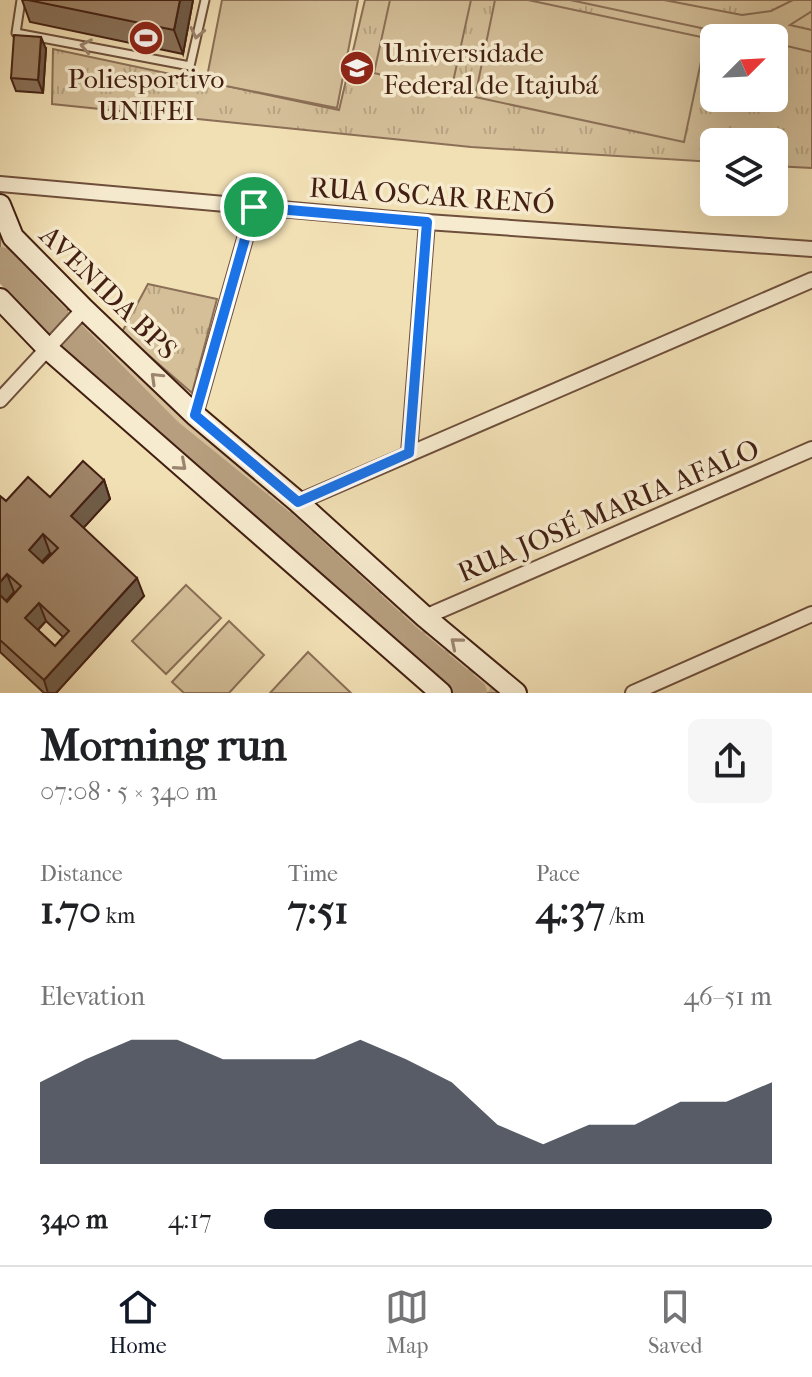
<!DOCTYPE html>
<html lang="en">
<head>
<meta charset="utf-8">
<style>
  body { margin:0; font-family:"IM FELL French Canon",serif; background:#f6f6f6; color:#202124; height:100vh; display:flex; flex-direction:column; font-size:30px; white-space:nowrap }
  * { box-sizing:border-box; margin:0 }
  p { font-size:26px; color:#757577 }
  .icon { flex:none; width:44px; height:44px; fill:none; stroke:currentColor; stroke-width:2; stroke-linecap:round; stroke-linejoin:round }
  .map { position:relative; height:693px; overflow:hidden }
  .side { display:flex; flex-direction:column; background:#fff; flex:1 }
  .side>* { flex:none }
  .needle { width:52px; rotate:66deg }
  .buttons { position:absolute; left:700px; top:24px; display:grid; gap:16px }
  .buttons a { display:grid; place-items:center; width:88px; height:88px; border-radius:12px; background:#fff; box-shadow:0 8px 32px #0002; font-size:40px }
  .pin { position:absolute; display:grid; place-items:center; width:68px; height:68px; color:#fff; margin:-34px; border:4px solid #fff; border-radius:50%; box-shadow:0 2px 8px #0007 }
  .round { display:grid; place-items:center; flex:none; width:84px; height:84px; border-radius:12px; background:#f6f6f6 }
  .summary { display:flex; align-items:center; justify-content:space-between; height:136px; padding:0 40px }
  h1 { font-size:44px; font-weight:700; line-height:60px }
  .metrics { display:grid; grid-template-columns:repeat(3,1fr); gap:12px; height:136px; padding:8px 40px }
  .metrics div { display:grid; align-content:center }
  .metrics b { font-size:40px; font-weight:700 }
  .metrics small { font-size:22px; font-weight:400 }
  .metrics p { font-size:22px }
  .chart { height:224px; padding:16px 40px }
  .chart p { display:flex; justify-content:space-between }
  .chart svg { width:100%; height:144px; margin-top:8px; fill:#111827; opacity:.7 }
  ul { padding:0 40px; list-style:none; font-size:26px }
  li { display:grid; grid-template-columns:128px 96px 1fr; align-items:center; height:60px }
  li i { height:20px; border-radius:10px; background:#111827 }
  .menu { display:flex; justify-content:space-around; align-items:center; height:112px; border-top:2px solid #e0e0e0; background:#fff; font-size:22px; color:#757577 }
  .menu a { display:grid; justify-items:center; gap:4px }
  .menu .on { color:#111827 }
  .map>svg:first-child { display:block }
  .grass { fill:url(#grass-tufts); stroke:#8b6f56; stroke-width:2; fill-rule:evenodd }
  .forest { fill:url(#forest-firs); stroke:#8b6f56; stroke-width:2 }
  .garden { fill:#d4bf99; stroke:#8b6f56; stroke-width:2 }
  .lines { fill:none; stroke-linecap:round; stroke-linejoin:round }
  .river { stroke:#b69e7e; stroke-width:30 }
  .lane-casing { stroke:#6e4f3b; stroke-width:11 }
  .street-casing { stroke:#6e4f3b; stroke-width:18 }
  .secondary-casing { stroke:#421f12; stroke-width:24 }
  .lane { stroke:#f7ebcf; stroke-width:7 }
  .street { stroke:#f7ebcf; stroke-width:14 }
  .secondary { stroke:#f7ebcf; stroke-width:20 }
  .wall { fill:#887159; stroke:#421f12; stroke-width:2; fill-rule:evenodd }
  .shaded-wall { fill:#6f5c48; stroke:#421f12; stroke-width:2 }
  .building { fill:#9e8367; stroke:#421f12; stroke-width:2; fill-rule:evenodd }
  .oneway { stroke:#9c8570 }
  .route-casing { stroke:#fff; stroke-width:16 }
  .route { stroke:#1a73e8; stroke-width:10 }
  .labels { text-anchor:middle; stroke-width:7; stroke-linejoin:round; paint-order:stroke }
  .poi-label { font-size:28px; fill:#421f12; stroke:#f7ebcf; text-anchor:start }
  .street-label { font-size:28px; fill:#421f12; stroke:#f7ebcf }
</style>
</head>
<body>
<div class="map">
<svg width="812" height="693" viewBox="0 0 812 693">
  <defs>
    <pattern id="grass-tufts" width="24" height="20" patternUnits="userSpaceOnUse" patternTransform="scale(2)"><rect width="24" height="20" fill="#d4bf99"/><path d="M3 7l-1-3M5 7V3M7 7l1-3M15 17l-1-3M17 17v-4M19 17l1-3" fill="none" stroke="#b7a483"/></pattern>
    <pattern id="forest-firs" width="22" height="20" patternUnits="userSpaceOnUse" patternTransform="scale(2)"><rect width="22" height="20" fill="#d4bf99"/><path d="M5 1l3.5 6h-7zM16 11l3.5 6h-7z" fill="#b7a483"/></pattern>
  </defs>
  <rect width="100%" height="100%" fill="#f2e0b5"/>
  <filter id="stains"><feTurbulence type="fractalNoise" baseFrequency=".0025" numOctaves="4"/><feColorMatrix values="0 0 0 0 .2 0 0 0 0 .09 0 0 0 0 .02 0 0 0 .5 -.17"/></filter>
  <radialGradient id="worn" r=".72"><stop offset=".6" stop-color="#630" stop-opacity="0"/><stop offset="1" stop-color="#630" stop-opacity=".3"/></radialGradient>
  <g class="grass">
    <path d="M365,0H812V168L774,166V142H714V162L471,147L52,104L53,49L339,110ZM714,38H774V98H714Z"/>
    <path d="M148,284L217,299L192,393L122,332Z"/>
  </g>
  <g class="forest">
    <path d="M0,218L71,305L48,336L0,274Z"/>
    <path d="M85,320L511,693H453L61,349Z"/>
  </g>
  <g class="garden">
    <path d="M222,0H358L337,108L206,82Z"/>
    <path d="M390,0H471L451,91L374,73Z"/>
    <path d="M495,0H528L706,38L684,142L475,97Z"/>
    <path d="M570,0H664L742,15L771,11L793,0H812V11L790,25L812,30V52L774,43V38H748Z"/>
    <path d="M186,585L221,618L166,674L132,641Z"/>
    <path d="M229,621L264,655L229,693H184L172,682Z"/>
    <path d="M308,652L351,693H270Z"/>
  </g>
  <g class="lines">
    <path class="river" d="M0,262L41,305L169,434L289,531L407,639L472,693"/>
    <g class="lane-casing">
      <path id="lane" d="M21,0L16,33L190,66L205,0"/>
    </g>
    <g class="street-casing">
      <g id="street">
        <path d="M0,184L427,222L812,249"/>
        <path d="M0,400L84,309"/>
        <path d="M195,415L254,207"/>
        <path d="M409,453L427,222"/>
        <path d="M298,502L812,280"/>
        <path d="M425,617L812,449"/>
        <path d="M633,693L812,614"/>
      </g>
    </g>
    <g class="secondary-casing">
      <g id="secondary">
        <path d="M0,205L13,237L84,309L195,415L298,502L425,617L516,693"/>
        <path d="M0,299L48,349L441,693"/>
      </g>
    </g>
    <use href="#lane" class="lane"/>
    <use href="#street" class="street"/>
    <use href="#secondary" class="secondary"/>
  </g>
  <g class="wall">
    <path d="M22,0H193L183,54L30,22Z"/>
    <path d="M46,49L43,93L16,91L11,78Z"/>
    <path d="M104,480L110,499L83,528L144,596L56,693H44L0,652V496L6,501L50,497ZM50,553L52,554L43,563L42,562ZM46,621L63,637L55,646L38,630Z"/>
  </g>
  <g class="shaded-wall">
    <path d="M180,0H193L183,54L174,30Z"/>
    <path d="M41,37L46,49L43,93L38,80Z"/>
    <path d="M104,480L110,499L77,535L71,516Z"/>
    <path d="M43,534L50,553L36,568L29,550Z"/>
    <path d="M7,574L14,592L0,608V582Z"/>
    <path d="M137,578L144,596L56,693H48L44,680Z"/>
    <path d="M39,603L46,621L32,636L25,618Z"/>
  </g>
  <g class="building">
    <path d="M28,0H180L174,30Z"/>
    <path d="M14,35L41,37L38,80L11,78Z"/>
    <path d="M83,461L104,480L71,516L137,578L44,680L0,640V595L7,602L21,586L7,574L0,582V496L6,501L28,477L50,497ZM43,534L58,548L43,563L29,550ZM39,603L69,631L55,646L25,618Z"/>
  </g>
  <defs><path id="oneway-chevron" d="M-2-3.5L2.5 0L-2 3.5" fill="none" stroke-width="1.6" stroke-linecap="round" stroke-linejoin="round" transform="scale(2)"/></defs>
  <g class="oneway">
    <use href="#oneway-chevron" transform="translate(197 33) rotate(102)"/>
    <use href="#oneway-chevron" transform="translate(86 46) rotate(-169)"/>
    <use href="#oneway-chevron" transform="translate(156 378) rotate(-136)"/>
    <use href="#oneway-chevron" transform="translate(181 465) rotate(41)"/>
    <use href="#oneway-chevron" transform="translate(456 643) rotate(-140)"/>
  </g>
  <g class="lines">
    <g class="route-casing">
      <path id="route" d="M254,207L427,222L409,453L298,502L195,415Z"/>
    </g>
    <use href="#route" class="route"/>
  </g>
  <defs>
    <g id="stadium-disc" transform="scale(1.8)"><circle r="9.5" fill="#8f2418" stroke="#f7ebcf"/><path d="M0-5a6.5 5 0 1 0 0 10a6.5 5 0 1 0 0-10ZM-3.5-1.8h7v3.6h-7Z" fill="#fff"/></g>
    <g id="university-disc" transform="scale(1.8)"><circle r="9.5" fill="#8f2418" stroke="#f7ebcf"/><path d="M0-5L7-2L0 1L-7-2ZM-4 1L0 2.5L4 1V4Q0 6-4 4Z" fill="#fff"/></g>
  </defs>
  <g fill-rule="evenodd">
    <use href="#stadium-disc" x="146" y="38"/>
    <use href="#university-disc" x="357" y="68"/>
  </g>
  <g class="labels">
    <g class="poi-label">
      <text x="383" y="62">Universidade<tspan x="383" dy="32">Federal de Itajubá</tspan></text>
      <text x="146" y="88" text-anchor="middle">Poliesportivo<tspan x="146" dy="32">UNIFEI</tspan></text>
    </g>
    <g class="street-label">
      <text transform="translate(432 195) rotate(4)" y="10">RUA OSCAR RENÓ</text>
      <text transform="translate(109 292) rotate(44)" y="10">AVENIDA BPS</text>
      <text transform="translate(608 510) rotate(-23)" y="10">RUA JOSÉ MARIA AFALO</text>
    </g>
  </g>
  <rect width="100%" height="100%" filter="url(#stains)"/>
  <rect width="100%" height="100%" fill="url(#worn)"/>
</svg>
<div class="buttons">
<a><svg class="needle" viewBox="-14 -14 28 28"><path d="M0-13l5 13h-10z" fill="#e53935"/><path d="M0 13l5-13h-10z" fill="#757577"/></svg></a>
<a><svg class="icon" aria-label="layers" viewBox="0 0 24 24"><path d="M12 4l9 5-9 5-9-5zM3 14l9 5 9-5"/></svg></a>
</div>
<div class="pin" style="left:254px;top:207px;background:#1e9e55"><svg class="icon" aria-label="arrive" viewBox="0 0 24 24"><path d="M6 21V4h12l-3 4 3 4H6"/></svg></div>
</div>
<section class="side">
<div class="summary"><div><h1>Morning run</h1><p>07:08 · 5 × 340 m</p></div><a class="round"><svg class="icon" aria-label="share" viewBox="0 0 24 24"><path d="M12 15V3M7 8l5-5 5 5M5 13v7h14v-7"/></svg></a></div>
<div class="metrics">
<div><p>Distance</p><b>1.70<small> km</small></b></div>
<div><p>Time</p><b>7:51</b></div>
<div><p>Pace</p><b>4:37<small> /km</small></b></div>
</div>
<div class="chart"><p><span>Elevation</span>46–51 m</p>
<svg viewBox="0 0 160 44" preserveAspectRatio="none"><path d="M0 44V19L10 12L20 6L30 6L40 12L50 12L60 12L70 6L80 12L90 19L100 32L110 38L120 32L130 32L140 25L150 25L160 19V44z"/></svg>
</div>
<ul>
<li><b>340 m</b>4:17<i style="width:100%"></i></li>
</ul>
</section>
<nav class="menu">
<a class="on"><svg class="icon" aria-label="home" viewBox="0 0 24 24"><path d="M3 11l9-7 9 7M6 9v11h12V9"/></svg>Home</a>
<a><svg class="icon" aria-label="map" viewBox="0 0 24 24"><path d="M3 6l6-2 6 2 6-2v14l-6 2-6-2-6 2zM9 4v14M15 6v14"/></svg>Map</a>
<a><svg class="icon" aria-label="saved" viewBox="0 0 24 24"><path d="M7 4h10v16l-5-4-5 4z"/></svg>Saved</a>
</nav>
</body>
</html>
